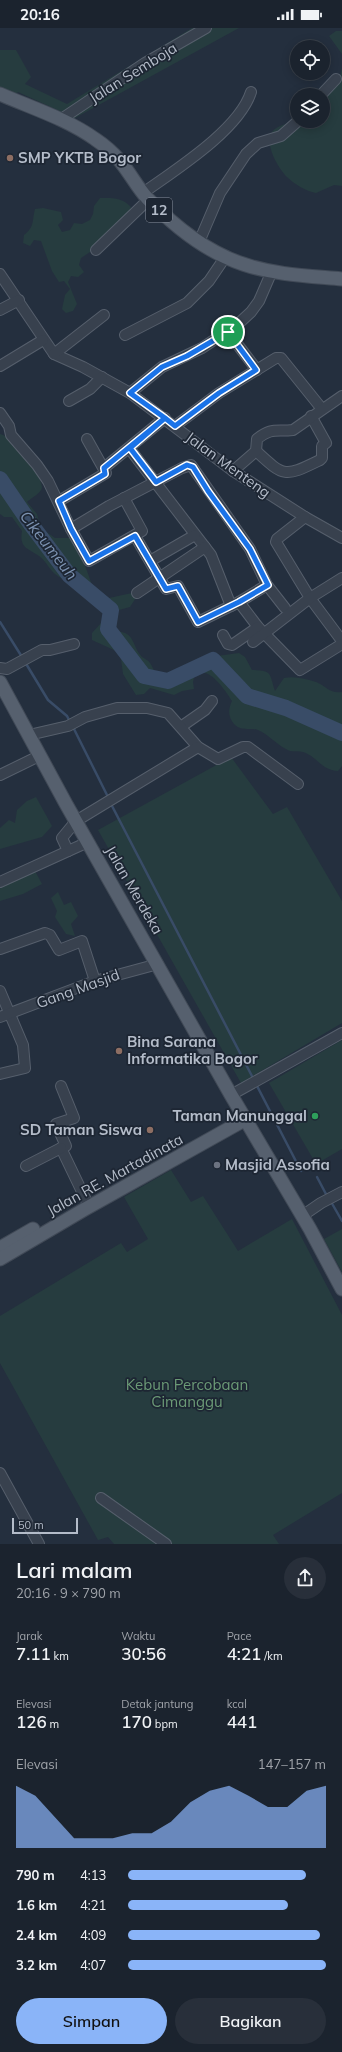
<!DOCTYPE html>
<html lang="id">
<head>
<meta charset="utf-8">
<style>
  body { margin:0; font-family:Mulish,sans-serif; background:#282f3a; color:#f1f3f6; height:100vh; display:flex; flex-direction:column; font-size:15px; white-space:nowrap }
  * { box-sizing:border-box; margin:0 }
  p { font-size:13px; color:#a0a4aa }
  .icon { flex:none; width:22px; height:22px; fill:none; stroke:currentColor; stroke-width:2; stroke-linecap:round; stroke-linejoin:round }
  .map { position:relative; height:1516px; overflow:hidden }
  .sheet { display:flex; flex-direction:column; background:#1b232e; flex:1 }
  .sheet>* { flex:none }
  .fabs { position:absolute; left:290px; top:12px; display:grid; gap:8px }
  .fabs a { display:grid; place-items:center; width:40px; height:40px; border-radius:50%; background:#1b232e; box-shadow:0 2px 10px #0003,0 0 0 1px #39404a; font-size:20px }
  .scale { position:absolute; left:12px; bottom:10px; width:66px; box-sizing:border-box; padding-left:4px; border:2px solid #b4bcc9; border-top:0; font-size:11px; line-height:14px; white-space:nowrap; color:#b4bcc9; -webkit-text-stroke:3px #1d2633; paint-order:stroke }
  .pin { position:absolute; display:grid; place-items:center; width:34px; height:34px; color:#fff; margin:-17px; border:2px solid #fff; border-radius:50%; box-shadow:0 1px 4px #0007 }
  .round { display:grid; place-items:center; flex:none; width:42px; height:42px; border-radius:21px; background:#282f3a }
  .headline { display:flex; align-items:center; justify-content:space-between; height:68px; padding:0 16px }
  h1 { font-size:22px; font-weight:600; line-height:30px }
  .figures { display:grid; grid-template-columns:repeat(3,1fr); gap:6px; height:68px; padding:4px 16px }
  .figures div { display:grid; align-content:center }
  .figures b { font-size:17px; font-weight:600 }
  .figures small { font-size:11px; font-weight:400 }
  .figures p { font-size:11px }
  .chart { height:112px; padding:8px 16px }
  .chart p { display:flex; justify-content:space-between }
  .chart svg { width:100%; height:72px; margin-top:4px; fill:#8ab4f8; opacity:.7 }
  .action { display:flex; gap:8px; margin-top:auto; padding:8px 16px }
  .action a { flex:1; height:46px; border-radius:24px; background:#8ab4f8; color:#111; font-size:16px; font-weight:600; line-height:46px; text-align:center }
  .action a+a { background:#282f3a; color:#f1f3f6 }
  ul { padding:0 16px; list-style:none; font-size:13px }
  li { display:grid; grid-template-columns:64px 48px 1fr; align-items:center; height:30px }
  li i { height:10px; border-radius:5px; background:#8ab4f8 }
  .status { display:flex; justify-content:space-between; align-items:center; height:28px; padding:0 20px; background:#1b232e; direction:ltr }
  .status svg { height:11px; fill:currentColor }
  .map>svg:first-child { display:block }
  .green { fill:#263c3f }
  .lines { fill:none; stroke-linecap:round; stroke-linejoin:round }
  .stream { stroke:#394c67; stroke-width:2.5 }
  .river { stroke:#394c67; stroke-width:16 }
  .minor-casing { stroke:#565f6c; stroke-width:12 }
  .major-casing { stroke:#414a57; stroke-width:15 }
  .minor { stroke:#38414e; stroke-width:10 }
  .major { stroke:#56606e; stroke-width:13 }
  .route-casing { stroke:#fff; stroke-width:8 }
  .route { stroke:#1a73e8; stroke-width:5 }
  .education-dot { fill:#8d6e63; stroke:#1d2633; stroke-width:1.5 }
  .leisure-dot { fill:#2e9e5b; stroke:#1d2633; stroke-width:1.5 }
  .worship-dot { fill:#6b7280; stroke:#1d2633; stroke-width:1.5 }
  .labels { text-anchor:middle; stroke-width:3.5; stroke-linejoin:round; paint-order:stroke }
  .shield { fill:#1d2633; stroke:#878f9c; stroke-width:1 }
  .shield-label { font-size:14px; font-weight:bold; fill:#b4bcc9 }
  .street-label { font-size:15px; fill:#b4bcc9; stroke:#1d2633 }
  .poi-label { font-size:15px; font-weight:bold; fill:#b4bcc9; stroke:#1d2633; text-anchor:start }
  .park-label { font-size:15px; fill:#6b9a76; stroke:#1d2633 }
  .water-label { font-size:16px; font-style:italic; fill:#7c92b1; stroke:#1d2633 }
</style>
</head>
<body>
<div class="status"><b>20:16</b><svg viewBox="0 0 49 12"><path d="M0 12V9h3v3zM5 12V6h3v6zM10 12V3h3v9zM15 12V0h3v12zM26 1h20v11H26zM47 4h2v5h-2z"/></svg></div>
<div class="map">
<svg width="342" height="1516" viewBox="0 0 342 1516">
  <rect width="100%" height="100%" fill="#242f3e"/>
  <g class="green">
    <path d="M192,0H239L75,90L18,64L12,71L0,66V22H16L31,49L25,56L67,76Z"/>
    <path d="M336,3H342V26L329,8Z"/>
    <path d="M342,40V158L334,157L316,165C306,163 294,156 287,149C277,139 259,108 278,99C291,92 309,93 323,93V71L340,49Z"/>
    <path d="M100,170C113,170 121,169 131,179L129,187L90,224L81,230L79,237L84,244L78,249L71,248L68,254L77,276L73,283L66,285L62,281L65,267L70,261L64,253L59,254L52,243L41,213L34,212L30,218L23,215L24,207C35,199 32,192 35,181L43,180L61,184L63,192L58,197L62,204L70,202L74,195L82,196L90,192L93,186L94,178Z"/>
    <path d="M0,406C12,407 42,447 42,459C42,465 31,470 27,474L37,486L41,500L55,510H70L77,515L92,557L109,570L132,565L137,568L130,579L119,582L115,586V603C136,604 131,617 142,629C145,631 148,632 150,635C154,640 154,646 160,650C164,653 170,654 175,655L192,640L213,632L217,628L239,625L245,629L252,642C273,643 269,645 275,663L284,650C295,648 306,651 316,654C326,658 330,666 342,664V738L338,743C321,742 318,729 303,724C297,722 292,725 286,721C276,716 268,706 258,702C249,699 242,704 234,696C228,689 228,681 232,673C227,665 215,647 205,645C202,644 198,646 195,646L193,654L194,661L182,663L174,667L150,660L144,666L136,667L123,646L121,631L116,623L92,612V605L102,594L104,587C101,581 89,565 83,561C74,555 64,553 55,546C49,541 46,533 39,528C28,520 19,520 22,503L12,489H4L0,486Z"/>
    <path d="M231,729L273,786L287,779L342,873V995L241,1055L98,802Z"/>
    <path d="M36,769L52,798L42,809L0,821V800L9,792L15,795L17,782L27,773Z"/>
    <path d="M34,841L42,856L23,866L0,873V852Z"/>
    <path d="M58,864L64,877L71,874L78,888L71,896L75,908L66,906L55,889L57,883L51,870Z"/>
    <path d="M342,1012V1121L316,1136L269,1055Z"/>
    <path d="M171,1142L191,1174L203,1168L238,1223L292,1191L342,1287V1465L273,1507L279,1516H114L108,1509L98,1512L0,1335V1288L121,1215L127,1224L148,1211L124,1169Z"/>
    <path d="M342,1201V1244L324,1211Z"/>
  </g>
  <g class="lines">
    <g class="stream">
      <path d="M0,594L22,629"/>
      <path d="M25,634L48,672L67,688L70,694"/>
      <path d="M73,699L109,771"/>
      <path d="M111,776L254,1052"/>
      <path d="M256,1056L301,1143"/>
      <path d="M317,1149L327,1168"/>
      <path d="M330,1172L342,1193"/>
    </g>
    <path class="river" d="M0,451L30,495L69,547L111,582L108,601L144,648L168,653L213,632L247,668L286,680L342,705"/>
    <g class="minor-casing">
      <g id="minor">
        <path d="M321,67L336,51"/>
        <path d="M60,92L145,35L206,0"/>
        <path d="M143,165C175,142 239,102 251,64"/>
        <path d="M199,214L220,165L246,126L258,115L281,108L298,93"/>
        <path d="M96,222L148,172"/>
        <path d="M0,246L54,326L83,339L130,365L233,443L305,489L342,510"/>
        <path d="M0,282L19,272"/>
        <path d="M228,304L257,342"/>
        <path d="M125,307L187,275L209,253L226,228"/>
        <path d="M54,326L104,287"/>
        <path d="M0,338L43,312"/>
        <path d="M130,365L162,339L202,320L238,296L251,284L259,273L272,243"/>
        <path d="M69,373L90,361L102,349"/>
        <path d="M0,385L9,398L11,407L37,437L48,453L71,501L89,533L142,503L124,470"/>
        <path d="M175,398L219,365L276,330H281L322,381"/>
        <path d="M129,420L211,527L231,578"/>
        <path d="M256,423C285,450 285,449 320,432L322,430V418L326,415L311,388"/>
        <path d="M104,440L165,390"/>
        <path d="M233,443L256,423L257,411C272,399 276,404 293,402L342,368"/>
        <path d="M59,473L106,445L87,411"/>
        <path d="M305,489L277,511L276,514L310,570L342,613"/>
        <path d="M71,501L109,478L182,440L191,437L250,521L267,557L285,580"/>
        <path d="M135,508L166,561L178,558L198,594L239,574L267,557"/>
        <path d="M150,533L195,507"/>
        <path d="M137,565L205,519"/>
        <path d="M239,574L258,599L300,642L342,616"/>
        <path d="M223,607L228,616L232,617L258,599"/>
        <path d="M253,614L310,570L342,550"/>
        <path d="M0,640L7,641L42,622H50L74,616"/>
        <path d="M182,698L205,682L212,673"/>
        <path d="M29,707L68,698L85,689L117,680H147L168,685L198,719L218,731L243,719H248L298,756"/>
        <path d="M0,747L39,728"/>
        <path d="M68,823L62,810L76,793L198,719"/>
        <path d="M0,854L88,814"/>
        <path d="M0,921L45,905L50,907L59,922L82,913L95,953"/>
        <path d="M0,963L23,1017L25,1040L0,1046"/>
        <path d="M0,989L95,953L158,936"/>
        <path d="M61,1058L74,1090L56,1096L66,1118L61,1120L86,1172"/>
        <path d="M231,1067L342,1005"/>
        <path d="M26,1138L61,1120"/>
        <path d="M302,1188L321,1175L342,1164"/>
        <path d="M0,1445L39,1516"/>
        <path d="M101,1470L166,1516"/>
      </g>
    </g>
    <g class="major-casing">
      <g id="major">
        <path d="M0,66C32,80 67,91 95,111C104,117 114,126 120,133C130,145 137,159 147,170C174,198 206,224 243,236C275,247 309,248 342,251"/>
        <path d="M0,654L66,776L231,1067L310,1201L342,1261"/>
        <path d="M0,1220L33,1201"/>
        <path d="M0,1231L85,1181L246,1091"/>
      </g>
    </g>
    <use href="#minor" class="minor"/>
    <use href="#major" class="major"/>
  </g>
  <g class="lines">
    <g class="route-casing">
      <path id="route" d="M228,304L187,328L162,339L130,365L165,390L104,440L105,446L59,473L71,501L89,533L135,508L166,561L178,558L198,594L239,574L268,557L250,521L208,463L193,439L187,437L156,454L130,420L165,390L175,398L219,365L256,342L228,304"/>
    </g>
    <use href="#route" class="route"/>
  </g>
  <g class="education-dot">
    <circle cx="10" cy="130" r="4"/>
    <circle cx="119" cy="1023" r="4"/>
    <circle cx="150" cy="1102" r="4"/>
  </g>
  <circle class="leisure-dot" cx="315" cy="1088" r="4"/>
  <circle class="worship-dot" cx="217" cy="1137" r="4"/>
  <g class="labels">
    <rect class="shield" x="146" y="170" width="26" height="24" rx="3"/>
    <g class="shield-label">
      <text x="159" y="187">12</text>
    </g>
    <g class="street-label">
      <text transform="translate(133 45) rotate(-32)" y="5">Jalan Semboja</text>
      <text transform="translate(228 437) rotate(36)" y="5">Jalan Menteng</text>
      <text transform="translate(134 862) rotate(60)" y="5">Jalan Merdeka</text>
      <text transform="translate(78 961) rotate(-20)" y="5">Gang Masjid</text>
      <text transform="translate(115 1147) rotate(-29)" y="5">Jalan RE. Martadinata</text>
    </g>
    <g class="poi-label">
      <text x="18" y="135">SMP YKTB Bogor</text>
      <text x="127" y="1019">Bina Sarana<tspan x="127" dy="17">Informatika Bogor</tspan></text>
      <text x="307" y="1093" text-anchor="end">Taman Manunggal</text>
      <text x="142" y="1107" text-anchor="end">SD Taman Siswa</text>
      <text x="225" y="1142">Masjid Assofia</text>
    </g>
    <g class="park-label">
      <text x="187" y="1362">Kebun Percobaan<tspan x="187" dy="17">Cimanggu</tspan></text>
    </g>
    <g class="water-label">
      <text transform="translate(49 517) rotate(52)" y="6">Cikeumeuh</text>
    </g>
  </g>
</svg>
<div class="fabs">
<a><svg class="icon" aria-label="locate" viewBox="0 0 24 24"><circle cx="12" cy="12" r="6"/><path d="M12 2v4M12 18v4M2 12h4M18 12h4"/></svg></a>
<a><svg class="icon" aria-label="layers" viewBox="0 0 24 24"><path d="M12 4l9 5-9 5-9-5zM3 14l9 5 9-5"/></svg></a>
</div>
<div class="scale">50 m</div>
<div class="pin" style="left:228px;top:304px;background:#1e9e55"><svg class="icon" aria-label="arrive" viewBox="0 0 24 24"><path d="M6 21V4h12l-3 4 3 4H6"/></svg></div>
</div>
<section class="sheet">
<div class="headline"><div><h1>Lari malam</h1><p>20:16 · 9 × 790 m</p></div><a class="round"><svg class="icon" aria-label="share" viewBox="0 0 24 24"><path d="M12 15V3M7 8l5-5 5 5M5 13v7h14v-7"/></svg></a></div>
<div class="figures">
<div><p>Jarak</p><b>7.11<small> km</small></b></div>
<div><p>Waktu</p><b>30:56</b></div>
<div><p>Pace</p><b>4:21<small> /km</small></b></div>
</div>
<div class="figures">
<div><p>Elevasi</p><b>126<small> m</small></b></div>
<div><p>Detak jantung</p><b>170<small> bpm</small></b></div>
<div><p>kcal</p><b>441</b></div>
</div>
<div class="chart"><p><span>Elevasi</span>147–157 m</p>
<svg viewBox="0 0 160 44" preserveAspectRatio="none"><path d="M0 44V6L10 12L20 25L30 38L40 38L50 38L60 35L70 35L80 28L90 16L100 9L110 6L120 12L130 19L140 19L150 9L160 6V44z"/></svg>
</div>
<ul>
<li><b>790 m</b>4:13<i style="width:90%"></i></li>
<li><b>1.6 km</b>4:21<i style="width:81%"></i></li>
<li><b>2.4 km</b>4:09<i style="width:97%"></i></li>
<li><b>3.2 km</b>4:07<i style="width:100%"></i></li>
</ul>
<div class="action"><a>Simpan</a><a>Bagikan</a></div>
</section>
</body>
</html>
